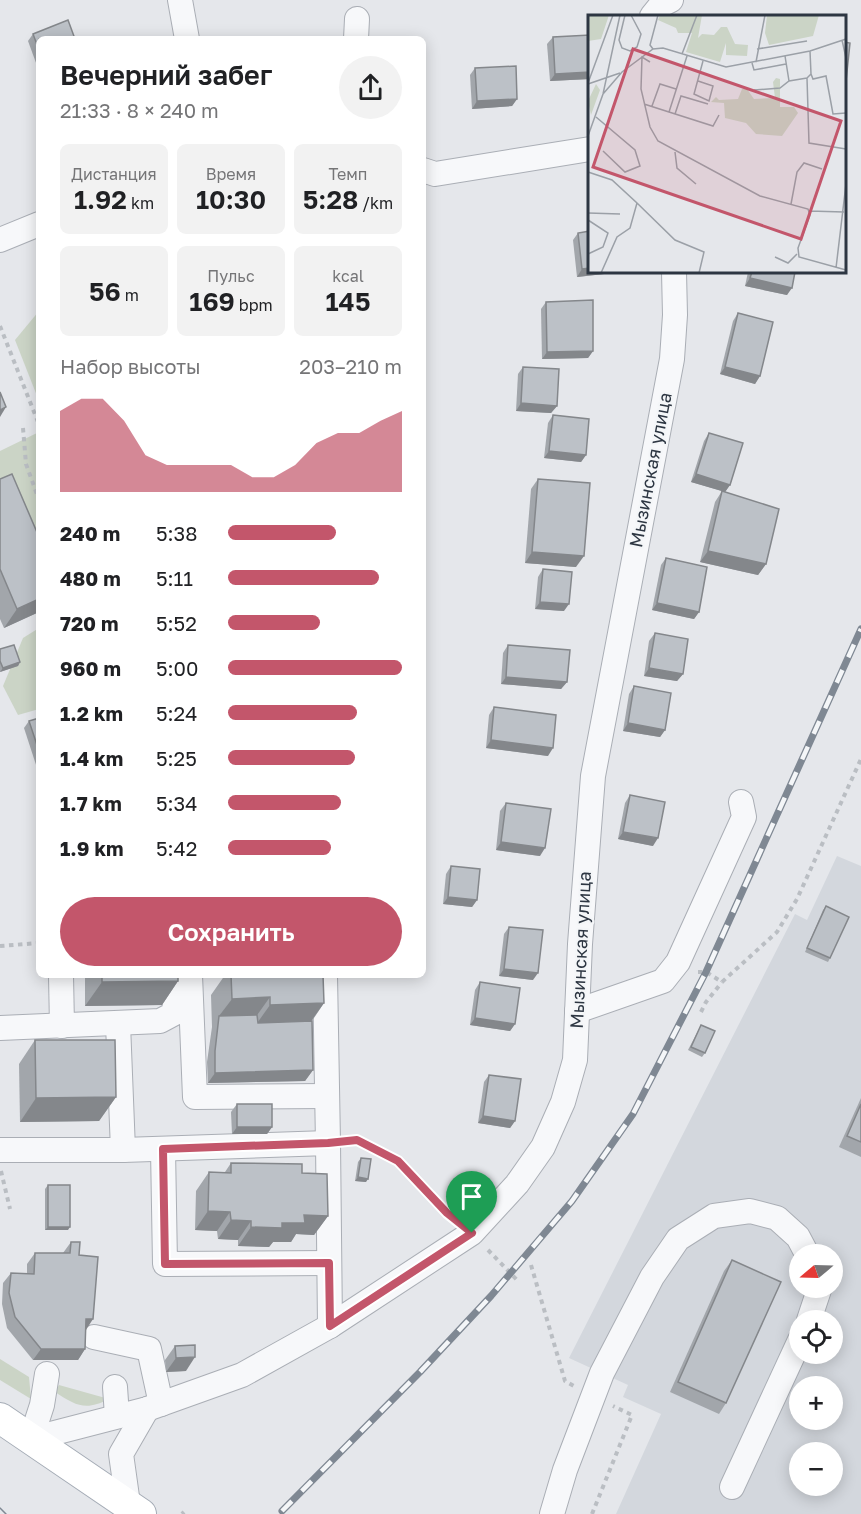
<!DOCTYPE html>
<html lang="ru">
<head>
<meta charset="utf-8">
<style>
  body { margin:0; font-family:"Golos Text",sans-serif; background:#f2f2f2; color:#202124; height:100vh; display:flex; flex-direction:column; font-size:22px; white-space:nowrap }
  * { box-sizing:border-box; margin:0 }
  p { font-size:20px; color:#757577 }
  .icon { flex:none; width:33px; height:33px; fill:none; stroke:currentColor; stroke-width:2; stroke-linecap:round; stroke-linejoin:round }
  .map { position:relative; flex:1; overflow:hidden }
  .sheet { position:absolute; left:36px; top:36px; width:390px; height:942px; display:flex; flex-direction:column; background:#fff; border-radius:9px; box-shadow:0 3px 15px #0003 }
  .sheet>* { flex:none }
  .needle { width:39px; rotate:251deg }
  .tools { position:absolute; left:789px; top:1244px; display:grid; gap:12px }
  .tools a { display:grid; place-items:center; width:54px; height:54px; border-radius:50%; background:#fff; box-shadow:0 3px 15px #0003; font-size:30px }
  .pin { position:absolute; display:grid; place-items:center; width:51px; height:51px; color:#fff; margin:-62px -26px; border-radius:50% 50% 50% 0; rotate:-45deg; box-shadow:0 0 6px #0007 }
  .pin .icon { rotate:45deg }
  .round { display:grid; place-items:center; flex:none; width:63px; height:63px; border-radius:32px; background:#f2f2f2 }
  .overview { display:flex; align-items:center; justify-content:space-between; height:102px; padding:0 24px }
  h1 { font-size:27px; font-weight:600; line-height:45px }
  .metrics { display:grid; grid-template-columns:repeat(3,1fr); gap:9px; height:102px; padding:6px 24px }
  .metrics div { display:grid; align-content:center; border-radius:9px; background:#f2f2f2; text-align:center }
  .metrics b { font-size:26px; font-weight:600 }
  .metrics small { font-size:16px; font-weight:400 }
  .metrics p { font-size:16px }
  .chart { height:168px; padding:12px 24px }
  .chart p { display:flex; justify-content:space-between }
  .chart svg { width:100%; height:108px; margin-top:6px; fill:#c3566b; opacity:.7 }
  .action { display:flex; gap:12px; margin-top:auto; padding:12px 24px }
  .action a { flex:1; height:69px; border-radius:36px; background:#c3566b; color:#fff; font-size:24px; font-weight:600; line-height:69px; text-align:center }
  ul { padding:0 24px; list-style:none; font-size:20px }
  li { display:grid; grid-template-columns:96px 72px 1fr; align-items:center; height:45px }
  li i { height:15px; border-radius:8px; background:#c3566b }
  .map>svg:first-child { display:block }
  .built { fill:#d3d7dd; fill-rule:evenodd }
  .green { fill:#cbd4c6 }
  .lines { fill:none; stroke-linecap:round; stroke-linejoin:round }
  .minor-casing { stroke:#aaaeb5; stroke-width:26 }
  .major-casing { stroke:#a5acb6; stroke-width:32 }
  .path { stroke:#babec3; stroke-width:4; stroke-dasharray:4.5 4.5; stroke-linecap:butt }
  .minor { stroke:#f7f8fa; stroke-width:24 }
  .major { stroke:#fff; stroke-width:30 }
  .tram { stroke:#7f8893; stroke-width:1.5 }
  .rail-casing { stroke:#7f8893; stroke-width:7 }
  .rail { stroke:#f4f6f8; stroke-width:4.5; stroke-dasharray:14; stroke-linecap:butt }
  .wall { fill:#a2a6ab }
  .shaded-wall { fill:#84878b }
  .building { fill:#bcc1c7; stroke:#84878b; stroke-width:1.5 }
  .route-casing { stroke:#fff; stroke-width:12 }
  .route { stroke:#c3566b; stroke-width:8 }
  .labels { text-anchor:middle; stroke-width:4.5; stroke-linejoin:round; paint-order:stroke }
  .street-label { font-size:18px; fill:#2d3642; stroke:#f4f6f8 }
  .inset-road { fill:none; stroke:#9ba0a7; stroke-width:1.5 }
  .view { fill:#c3566b; fill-opacity:0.15; stroke:#c3566b; stroke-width:3 }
  .inset-edge { fill:none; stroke:#2d3642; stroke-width:3 }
</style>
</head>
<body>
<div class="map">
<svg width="861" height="1514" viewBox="0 0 861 1514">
  <rect width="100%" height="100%" fill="#e5e7eb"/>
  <path class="built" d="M837,856L861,866V1514H616L661,1414L623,1397L628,1385L569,1358L795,914L807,920ZM800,1254H832V1287H800ZM800,1320H832V1353H800ZM800,1386H832V1419H800ZM800,1452H832V1485H800Z"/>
  <g class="green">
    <path d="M39,311V401L15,340Z"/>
    <path d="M39,432V572L0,481V451Z"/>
    <path d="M39,628V709L18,715L3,686L23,638Z"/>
    <path d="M0,1359L29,1377L31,1399L0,1380Z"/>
    <path d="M59,1385L109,1399C86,1411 76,1406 55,1392Z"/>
  </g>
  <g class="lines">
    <g class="minor-casing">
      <g id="minor">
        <path d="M180,0L187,39"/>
        <path d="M652,16L661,5L671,0"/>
        <path d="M356,39L357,19"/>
        <path d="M423,170L435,174L590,149"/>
        <path d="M0,240L39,224"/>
        <path d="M61,975L62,1026"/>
        <path d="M190,975L195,1097L327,1096"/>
        <path d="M325,975L328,1143"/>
        <path d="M577,1011L663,981L678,962L744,817L741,802"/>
        <path d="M118,1024L123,1150"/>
        <path d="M0,1028L160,1021L175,1013L173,975"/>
        <path d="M163,1149L165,1264L329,1263"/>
        <path d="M0,1150H123L328,1143L330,1326"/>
        <path d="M809,1320L819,1290V1287"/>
        <path d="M94,1337L149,1349L161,1404"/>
        <path d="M115,1387L117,1416"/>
        <path d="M31,1439L147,1409L242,1375L330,1326L472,1233L517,1184L543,1147L563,1102L575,1060L580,944L593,776L672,359L675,315L674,272"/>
        <path d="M31,1439L42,1405L47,1374"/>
        <path d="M732,1487L800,1340"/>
        <path d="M128,1504L121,1454L147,1409"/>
        <path d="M552,1514L565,1470L602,1373L652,1277L678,1239L714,1216L750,1211L777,1218L798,1237L807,1254"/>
      </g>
    </g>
    <g class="major-casing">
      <path id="major" d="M0,1418L141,1514"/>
    </g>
    <g class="path">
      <path d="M0,326L38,422"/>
      <path d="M23,428L26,464L39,500"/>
      <path d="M0,946L39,943"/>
      <path d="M698,972H706L722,982L777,932L797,899L861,759"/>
      <path d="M701,1012L706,1002L722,982"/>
      <path d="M350,1141L357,1140L398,1161L454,1218"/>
      <path d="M1,1171L10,1209"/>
      <path d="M488,1250L517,1280"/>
      <path d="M531,1265L565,1381L574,1386"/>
      <path d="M182,1514L184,1512"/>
      <path d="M592,1514L632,1415L613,1406"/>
    </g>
    <use href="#minor" class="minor"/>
    <use href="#major" class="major"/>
    <path class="tram" d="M0,1508L6,1514"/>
    <g class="rail-casing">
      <path id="rail" d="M282,1511L420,1372L491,1296L572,1201L633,1114L706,972L861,629"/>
    </g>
    <use href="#rail" class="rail"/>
  </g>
  <g class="wall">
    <path d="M33,34L39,39V71L28,41Z"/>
    <path d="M590,35V79L550,81L547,44L553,37Z"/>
    <path d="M475,68L517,99L512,106L472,109L470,75Z"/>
    <path d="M578,233L590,272H622L577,277L573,240Z"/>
    <path d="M748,272H795L787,295L745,286Z"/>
    <path d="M546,302L593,351L588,358L542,359L541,309Z"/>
    <path d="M738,313L760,376L755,384L720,374L733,321Z"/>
    <path d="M523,367L557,406L551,413L516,411L518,374Z"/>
    <path d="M553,415L586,455L581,462L544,458L548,423Z"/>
    <path d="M709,433L730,485L725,492L766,564L758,575L700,562L715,502L722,491L691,482L704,441Z"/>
    <path d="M0,479L39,612L4,628L0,619Z"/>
    <path d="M538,479L576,567L525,563L531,489Z"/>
    <path d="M666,558L699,612L694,619L652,610L661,565Z"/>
    <path d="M543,569L564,611L535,609L538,577Z"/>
    <path d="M655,633L683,674L677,681L644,676L649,641Z"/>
    <path d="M508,645L567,682L561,689L501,684L503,653Z"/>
    <path d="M0,649L20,662L18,666L0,672Z"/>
    <path d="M634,686L665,730L660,737L623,731L629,694Z"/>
    <path d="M494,707L548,756L486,748L489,715Z"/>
    <path d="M39,718V774L24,728L29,721Z"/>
    <path d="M630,795L653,846L618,839L625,803Z"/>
    <path d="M506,803L540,856L496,850L500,811Z"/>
    <path d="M451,866L477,900L472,907L443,904L446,874Z"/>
    <path d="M826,906L830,958L828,962L805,952L823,910Z"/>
    <path d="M509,927L533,980L499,976L504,934Z"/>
    <path d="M85,975H178V981L162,1005L85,1006Z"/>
    <path d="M225,975H323L324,1003L312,1021L313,1070L305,1081L208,1083L207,1062L212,1027L211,995Z"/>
    <path d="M480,982L515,1024L510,1031L470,1025L475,990Z"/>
    <path d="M701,1025L705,1053L702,1057L688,1050Z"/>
    <path d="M35,1040L116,1097L99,1121L20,1122L19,1064Z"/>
    <path d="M489,1075L515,1121L510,1128L478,1123L484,1082Z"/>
    <path d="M861,1098V1157L839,1147Z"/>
    <path d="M237,1104L272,1127L267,1134H232L231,1112Z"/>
    <path d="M361,1158L366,1182L355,1181L358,1162Z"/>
    <path d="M231,1163L302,1173L328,1216L314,1235L296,1234L291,1242H273L269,1247L238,1246V1240L218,1239L217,1231L195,1230L196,1191L209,1172H225Z"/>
    <path d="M48,1185L68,1230H45V1189Z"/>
    <path d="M71,1242L79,1255L86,1330L85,1349L78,1360H33L7,1328L2,1304L3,1283L11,1273H27V1264L35,1253H63Z"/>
    <path d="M732,1260L726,1403L719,1414L670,1392L724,1271Z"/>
    <path d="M175,1346L186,1371L166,1372L165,1360Z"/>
  </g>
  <g class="shaded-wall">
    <path d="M590,72V79L550,81L555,74Z"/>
    <path d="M517,99L512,106L472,109L477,101Z"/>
    <path d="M590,268V272H622L577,277L582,269Z"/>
    <path d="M750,278L792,288L787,295L745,286Z"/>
    <path d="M593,351L588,358L542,359L547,352Z"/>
    <path d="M725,367L760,376L755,384L720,374Z"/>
    <path d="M521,403L557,406L551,413L516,411Z"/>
    <path d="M6,407L0,417V410Z"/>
    <path d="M549,451L586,455L581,462L544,458Z"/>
    <path d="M696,474L730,485L725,492L691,482Z"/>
    <path d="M708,551L766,564L758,575L700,562Z"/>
    <path d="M532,552L584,556L576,567L525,563Z"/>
    <path d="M39,599V612L4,628L17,609Z"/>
    <path d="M540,602L569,604L564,611L535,609Z"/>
    <path d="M657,603L699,612L694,619L652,610Z"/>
    <path d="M20,662L18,666L0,672L3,668Z"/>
    <path d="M649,668L683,674L677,681L644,676Z"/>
    <path d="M506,677L567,682L561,689L501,684Z"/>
    <path d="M628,723L665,730L660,737L623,731Z"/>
    <path d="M491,740L553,748L548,756L486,748Z"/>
    <path d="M623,832L658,838L653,846L618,839Z"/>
    <path d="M501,842L545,848L540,856L496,850Z"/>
    <path d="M448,897L477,900L472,907L443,904Z"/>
    <path d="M504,969L538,973L533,980L499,976Z"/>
    <path d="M178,981L162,1005L85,1006L102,982Z"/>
    <path d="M270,997L250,1025L219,1016L232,999Z"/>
    <path d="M324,1003L304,1031L250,1033L270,1005Z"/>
    <path d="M475,1018L515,1024L510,1031L470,1025Z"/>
    <path d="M313,1070L305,1081L208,1083L215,1073Z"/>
    <path d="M116,1097L99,1121L20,1122L36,1098Z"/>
    <path d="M483,1116L515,1121L510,1128L478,1123Z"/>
    <path d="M237,1127H272L267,1134H232Z"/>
    <path d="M358,1177L368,1179L366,1182L355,1181Z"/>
    <path d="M208,1211L230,1212L217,1231L195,1230Z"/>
    <path d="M304,1215L328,1216L314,1235L296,1234L291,1242H273L269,1247L238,1246L251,1227L282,1223Z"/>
    <path d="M231,1220L251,1221L238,1240L218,1239Z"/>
    <path d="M48,1227H70L68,1230H45Z"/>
    <path d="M86,1319H93L86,1330Z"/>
    <path d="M41,1349H85L78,1360H33Z"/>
    <path d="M195,1357L186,1371L166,1372L176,1358Z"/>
  </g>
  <g class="building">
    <path d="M68,20L75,39H39V50L33,34Z"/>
    <path d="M590,35V72L555,74L553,37Z"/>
    <path d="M844,42L850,43L846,81H844Z"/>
    <path d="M516,66L517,99L477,101L475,68Z"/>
    <path d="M590,231V268L582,269L578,233Z"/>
    <path d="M752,272H795L792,288L750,278Z"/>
    <path d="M593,300V351L547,352L546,302Z"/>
    <path d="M738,313L773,322L760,376L725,367Z"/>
    <path d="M523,367L559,369L557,406L521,403Z"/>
    <path d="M0,392L6,407L0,410Z"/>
    <path d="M553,415L589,419L586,455L549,451Z"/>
    <path d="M709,433L743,443L730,485L696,474Z"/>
    <path d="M12,474L39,537V599L17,609L0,569V479Z"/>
    <path d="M538,479L590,483L584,556L532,552Z"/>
    <path d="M722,491L779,509L766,564L708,551Z"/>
    <path d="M666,558L707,567L699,612L657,603Z"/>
    <path d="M543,569L572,572L569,604L540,602Z"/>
    <path d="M655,633L688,639L683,674L649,668Z"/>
    <path d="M14,645L20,662L3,668L0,661V649Z"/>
    <path d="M508,645L570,650L567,682L506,677Z"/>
    <path d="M634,686L671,693L665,730L628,723Z"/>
    <path d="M494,707L556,715L553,748L491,740Z"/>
    <path d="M39,718V751L29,721Z"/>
    <path d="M630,795L665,802L658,838L623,832Z"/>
    <path d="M506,803L551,809L545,848L501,842Z"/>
    <path d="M451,866L480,869L477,900L448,897Z"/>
    <path d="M826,906L849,917L830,958L807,948Z"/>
    <path d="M509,927L543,930L538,973L504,969Z"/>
    <path d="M102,975H178V981L102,982Z"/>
    <path d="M231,975H323L324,1003L270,1005V997L232,999Z"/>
    <path d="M480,982L520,988L515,1024L475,1018Z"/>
    <path d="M257,1015L258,1023L312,1021L313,1070L215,1073V1051L219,1016Z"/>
    <path d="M701,1025L715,1031L705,1053L691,1047Z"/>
    <path d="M35,1040H115L116,1097L36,1098Z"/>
    <path d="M489,1075L521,1079L515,1121L483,1116Z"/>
    <rect x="237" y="1104" width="35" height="23"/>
    <path d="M861,1104V1142L847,1136Z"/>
    <path d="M361,1158L371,1159L368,1179L358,1177Z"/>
    <path d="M231,1163L302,1164V1173L327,1174L328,1216L304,1215L305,1223H282V1228L251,1227V1221L231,1220L230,1212L208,1211L209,1172L231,1173Z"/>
    <rect x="48" y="1185" width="22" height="42"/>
    <path d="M71,1242H80L79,1255L98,1257L93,1319H86L85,1349H41L15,1317L9,1293L11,1273L34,1274L35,1253H70Z"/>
    <path d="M732,1260L781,1282L726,1403L678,1382Z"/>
    <path d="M195,1345V1357L176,1358L175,1346Z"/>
  </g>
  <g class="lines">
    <g class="route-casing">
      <path id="route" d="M357,1140L398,1161L447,1213L472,1233L330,1326L329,1263L165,1264L163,1149L328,1143Z"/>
    </g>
    <use href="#route" class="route"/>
  </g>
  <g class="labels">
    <g class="street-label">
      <text transform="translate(651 470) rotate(-79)" y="6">Мызинская улица</text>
      <text transform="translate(581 950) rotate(-87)" y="6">Мызинская улица</text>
    </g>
  </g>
  <g transform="translate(588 15)">
    <rect width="258" height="258" fill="#e5e7eb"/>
    <path d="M0,0H21L13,24L0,26ZM72,0H114L110,23L114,19L126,20L133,12H139L147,29L160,30L159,41L138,40V28L132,47L98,37L104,18H90L88,13L70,5ZM179,0H231L225,21L181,30L177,18ZM188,63L192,64V92H206L210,98L194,121L168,119L158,108L137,103L136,88L123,87L128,82L131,85L150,84L154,74H159L166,84L187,83L185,67ZM8,69L12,75L3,100L0,86Z" fill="#cbd4c6"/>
    <path class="inset-road" d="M37,0L31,25L34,33L42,36L49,32L53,19L43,0M254,25L258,43M65,34L62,30L70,0M169,34L219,26M222,36L223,59L219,63L221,128L258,134M94,39L109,0M197,41L201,66M62,47L54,42L53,74L62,112L70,126L172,181L220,194L222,200L210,233L211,242L258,255M168,47L177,0M164,48L166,55L198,49M223,59L225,64L238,61L245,99L258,98M110,66L125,71L121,86L106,79L115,46M0,68L25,0M0,69L32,58M166,75L192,73L201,66L219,63M15,79L34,57L65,34L75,33L138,52L222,36L258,24M56,89L81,97L99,41M64,91L72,69L88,74M81,97L125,111L131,100M87,99L93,81L120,89M8,102L47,135L52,151L37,157L15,136M0,121L15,79L32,0M87,137L89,153L108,169M0,157L24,165L49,188L42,213L29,222L13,258M49,188L87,225L116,237L111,258M203,189L209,157L216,148L234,154M221,196L256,197M0,198L32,199M0,205L20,218L15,232L0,239M187,242L200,248L209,239M248,253L258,169"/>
    <path class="view" d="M45,34L253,106L213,224L5,152Z"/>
    <rect width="258" height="258" class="inset-edge"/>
  </g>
</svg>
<div class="tools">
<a><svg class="needle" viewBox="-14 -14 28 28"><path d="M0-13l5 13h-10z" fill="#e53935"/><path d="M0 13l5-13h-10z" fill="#757577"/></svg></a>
<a><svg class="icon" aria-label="locate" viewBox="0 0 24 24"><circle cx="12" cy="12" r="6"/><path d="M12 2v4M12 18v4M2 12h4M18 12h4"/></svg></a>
<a>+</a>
<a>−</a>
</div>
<div class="pin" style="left:472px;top:1233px;background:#1e9e55"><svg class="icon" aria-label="arrive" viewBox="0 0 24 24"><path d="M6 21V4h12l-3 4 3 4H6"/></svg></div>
<section class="sheet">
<div class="overview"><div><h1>Вечерний забег</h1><p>21:33 · 8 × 240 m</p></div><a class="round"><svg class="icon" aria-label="share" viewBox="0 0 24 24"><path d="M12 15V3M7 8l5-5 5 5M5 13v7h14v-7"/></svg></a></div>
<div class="metrics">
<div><p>Дистанция</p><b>1.92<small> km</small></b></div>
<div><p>Время</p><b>10:30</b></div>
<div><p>Темп</p><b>5:28<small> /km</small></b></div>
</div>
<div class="metrics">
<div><b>56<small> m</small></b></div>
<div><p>Пульс</p><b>169<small> bpm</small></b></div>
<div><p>kcal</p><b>145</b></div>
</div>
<div class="chart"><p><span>Набор высоты</span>203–210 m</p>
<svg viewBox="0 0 160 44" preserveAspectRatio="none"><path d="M0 44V11L10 6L20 6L30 15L40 29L50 33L60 33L70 33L80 33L90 38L100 38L110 33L120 24L130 20L140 20L150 15L160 11V44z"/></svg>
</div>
<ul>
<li><b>240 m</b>5:38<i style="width:62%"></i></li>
<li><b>480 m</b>5:11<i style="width:87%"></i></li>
<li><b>720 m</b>5:52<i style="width:53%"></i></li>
<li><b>960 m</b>5:00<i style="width:100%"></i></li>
<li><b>1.2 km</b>5:24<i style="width:74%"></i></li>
<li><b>1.4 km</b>5:25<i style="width:73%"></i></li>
<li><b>1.7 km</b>5:34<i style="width:65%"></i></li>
<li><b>1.9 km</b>5:42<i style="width:59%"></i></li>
</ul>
<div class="action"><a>Сохранить</a></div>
</section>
</div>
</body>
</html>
